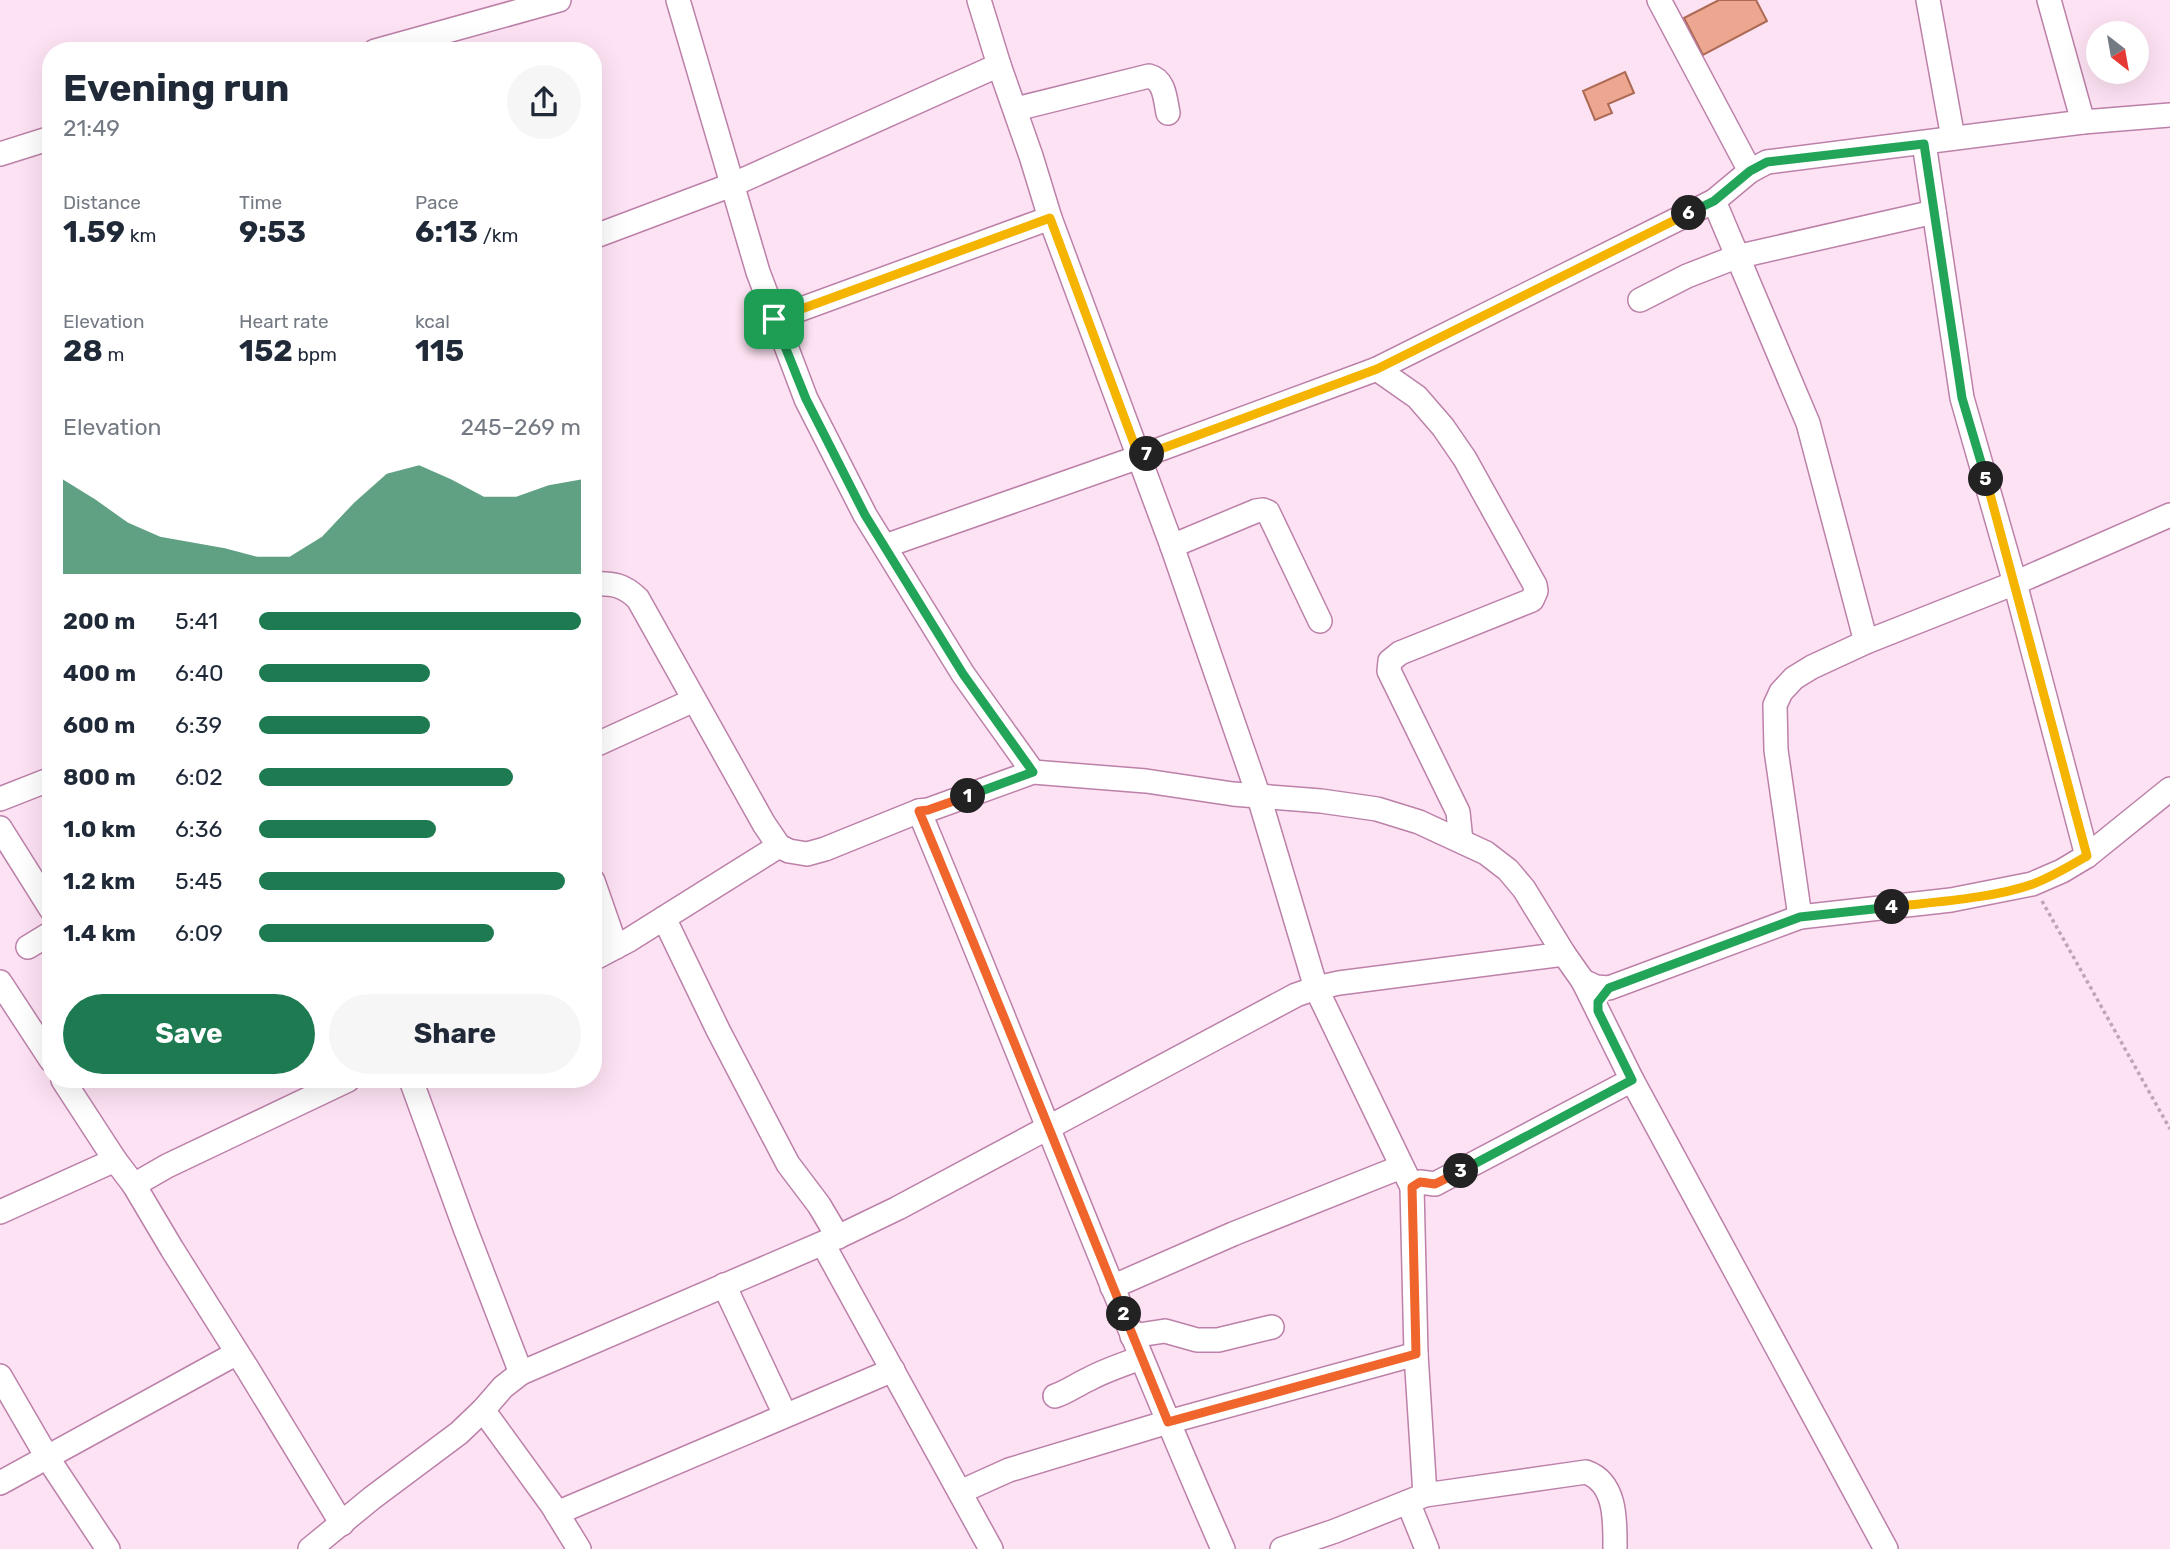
<!DOCTYPE html>
<html lang="en">
<head>
<meta charset="utf-8">
<style>
  body { margin:0; font-family:Rubik,sans-serif; background:#f6f6f7; color:#1f2937; height:100vh; display:flex; flex-direction:column; font-size:26px; white-space:nowrap }
  * { box-sizing:border-box; margin:0 }
  p { font-size:23px; color:#747a83 }
  .icon { flex:none; width:38px; height:38px; fill:none; stroke:currentColor; stroke-width:2; stroke-linecap:round; stroke-linejoin:round }
  .map { position:relative; flex:1; overflow:hidden }
  .sheet { position:absolute; left:42px; top:42px; width:560px; height:1046px; display:flex; flex-direction:column; background:#fff; border-radius:28px; box-shadow:0 7px 28px #0002 }
  .sheet>* { flex:none }
  .needle { width:46px; rotate:149deg }
  .controls { position:absolute; left:2086px; top:21px; display:grid; gap:14px }
  .controls a { display:grid; place-items:center; width:63px; height:63px; border-radius:50%; background:#fff; box-shadow:0 7px 28px #0002; font-size:35px }
  .pin { position:absolute; display:grid; place-items:center; width:60px; height:60px; color:#fff; margin:-30px; border-radius:14px; box-shadow:0 4px 10px #0006 }
  .km { position:absolute; width:35px; height:35px; margin:-18px; border-radius:50%; background:#222; color:#fff; font-size:19px; line-height:35px; text-align:center }
  .round { display:grid; place-items:center; flex:none; width:74px; height:74px; border-radius:37px; background:#f6f6f7 }
  .overview { display:flex; align-items:center; justify-content:space-between; height:119px; padding:0 21px }
  h1 { font-size:38px; font-weight:700; line-height:52px }
  .metrics { display:grid; grid-template-columns:repeat(3,1fr); gap:10px; height:119px; padding:7px 21px }
  .metrics div { display:grid; align-content:center }
  .metrics b { font-size:30px; font-weight:700 }
  .metrics small { font-size:19px; font-weight:400 }
  .metrics p { font-size:19px }
  .chart { height:196px; padding:14px 21px }
  .chart p { display:flex; justify-content:space-between }
  .chart svg { width:100%; height:126px; margin-top:7px; fill:#1d7a51; opacity:.7 }
  .button { display:flex; gap:14px; margin-top:auto; padding:14px 21px }
  .button a { flex:1; height:80px; border-radius:42px; background:#1d7a51; color:#fff; font-size:28px; font-weight:700; line-height:80px; text-align:center }
  .button a+a { background:#f6f6f7; color:#1f2937 }
  ul { padding:0 21px; list-style:none; font-size:23px }
  li { display:grid; grid-template-columns:112px 84px 1fr; align-items:center; height:52px }
  li i { height:18px; border-radius:9px; background:#1d7a51 }
  .map>svg:first-child { display:block }
  .building { fill:#eda68f; stroke:#ac6a54; stroke-width:2 }
  .lines { fill:none; stroke-linecap:round; stroke-linejoin:round }
  .minor-casing { stroke:#bc80a9; stroke-width:26 }
  .path { stroke:#bea4b5; stroke-width:3.5; stroke-dasharray:3.5 3.5; stroke-linecap:butt }
  .minor { stroke:#fff; stroke-width:23 }
  .split-1-casing { stroke:#fff; stroke-width:14 }
  .split-2-casing { stroke:#fff; stroke-width:14 }
  .split-3-casing { stroke:#fff; stroke-width:14 }
  .split-4-casing { stroke:#fff; stroke-width:14 }
  .split-5-casing { stroke:#fff; stroke-width:14 }
  .split-6-casing { stroke:#fff; stroke-width:14 }
  .split-7-casing { stroke:#fff; stroke-width:14 }
  .split-8-casing { stroke:#fff; stroke-width:14 }
  .split-1 { stroke:#22a559; stroke-width:9 }
  .split-2 { stroke:#f0652b; stroke-width:9 }
  .split-3 { stroke:#f0652b; stroke-width:9 }
  .split-4 { stroke:#22a559; stroke-width:9 }
  .split-5 { stroke:#f5b400; stroke-width:9 }
  .split-6 { stroke:#22a559; stroke-width:9 }
  .split-7 { stroke:#f5b400; stroke-width:9 }
  .split-8 { stroke:#f5b400; stroke-width:9 }
</style>
</head>
<body>
<div class="map">
<svg width="2170" height="1549" viewBox="0 0 2170 1549">
  <rect width="100%" height="100%" fill="#fde2f3"/>
  <g class="building">
    <path d="M1719,0H1756L1767,21L1703,55L1684,18Z"/>
    <path d="M1625,72L1634,93L1608,104L1612,113L1595,120L1583,91Z"/>
  </g>
  <g class="lines">
    <g class="minor-casing">
      <g id="minor">
        <path d="M678,0L758,272L806,399L865,515L963,674L1033,772"/>
        <path d="M979,0L999,65L1031,156L1050,218L1172,546L1259,797L1316,988L1412,1187"/>
        <path d="M1659,0L1750,171"/>
        <path d="M1928,0L1953,138"/>
        <path d="M2049,0L2083,122"/>
        <path d="M375,51L559,0"/>
        <path d="M1016,109L1149,76C1165,80 1165,99 1168,113"/>
        <path d="M1924,143L1962,398L2015,583L2087,856"/>
        <path d="M0,154L51,138"/>
        <path d="M1714,201L1808,423L1866,642"/>
        <path d="M593,237L734,184L999,65"/>
        <path d="M1640,300L1687,276L1736,257L1934,212"/>
        <path d="M774,319L1050,218"/>
        <path d="M1377,369L1417,397L1443,427L1465,459L1535,585L1536,591L1532,600L1400,653L1390,661L1389,671L1458,812L1461,841"/>
        <path d="M885,546L1139,457L1377,369L1714,201L1750,171L1767,162L2083,122L2170,115"/>
        <path d="M1172,546L1256,511L1263,510L1268,512L1320,621"/>
        <path d="M593,746L694,700"/>
        <path d="M0,799L51,779"/>
        <path d="M919,811C1022,1057 1116,1305 1223,1549"/>
        <path d="M0,828L51,909"/>
        <path d="M593,881L616,947"/>
        <path d="M1800,917L1776,750L1775,705L1781,692L1794,678L1812,667L1866,642L2015,583L2170,515"/>
        <path d="M664,918L779,846"/>
        <path d="M28,947L51,933"/>
        <path d="M1564,954L1583,981L1632,1080L1886,1549"/>
        <path d="M593,959L629,940L664,918L718,1030L788,1164L819,1205L838,1237"/>
        <path d="M1583,981L1596,987L1609,988L1800,917L1951,900L2032,884L2062,871L2087,856L2170,789"/>
        <path d="M0,982L51,1060"/>
        <path d="M63,1080L115,1160"/>
        <path d="M411,1080L465,1228L521,1373"/>
        <path d="M134,1185L172,1249L247,1368L342,1524"/>
        <path d="M0,1212L115,1160L134,1185L167,1166L348,1080"/>
        <path d="M823,1244L991,1549"/>
        <path d="M724,1285L780,1404"/>
        <path d="M1112,1287L1233,1234L1401,1167"/>
        <path d="M1132,1336L1165,1331L1197,1340H1218L1272,1327"/>
        <path d="M0,1376L47,1457L108,1549"/>
        <path d="M1055,1396C1069,1391 1076,1385 1089,1379C1106,1370 1124,1364 1141,1358"/>
        <path d="M483,1410L552,1505L579,1549"/>
        <path d="M0,1483L237,1353"/>
        <path d="M960,1492L1009,1470L1168,1422L1416,1354"/>
        <path d="M1425,1495L1416,1354L1412,1187L1420,1182L1435,1184L1632,1080"/>
        <path d="M1408,1502L1427,1549"/>
        <path d="M557,1513L893,1370"/>
        <path d="M310,1549L372,1498L459,1433L483,1410L503,1387L521,1373L844,1234L898,1208L1296,995L1316,988L1339,983L1564,954L1524,889L1508,870L1486,853L1419,822L1377,809L1321,801L1233,794L1146,781L1033,772L928,810L919,811L825,849L807,854L789,851L779,846L764,824L638,599C624,585 613,583 593,584"/>
        <path d="M1282,1549L1335,1531L1425,1495L1586,1472C1617,1483 1615,1522 1615,1549"/>
      </g>
    </g>
    <path class="path" d="M2042,901L2170,1129"/>
    <use href="#minor" class="minor"/>
  </g>
  <g class="lines">
    <g class="split-1-casing">
      <path id="split-1" d="M774,319L806,399L865,515L963,674L1033,772L968,796"/>
    </g>
    <g class="split-2-casing">
      <path id="split-2" d="M968,796L928,810L919,811C989,978 1056,1146 1124,1314"/>
    </g>
    <g class="split-3-casing">
      <path id="split-3" d="M1124,1314L1168,1422L1416,1354L1412,1187L1420,1182L1435,1184L1461,1171"/>
    </g>
    <g class="split-4-casing">
      <path id="split-4" d="M1461,1171L1632,1080L1598,1011V1002L1609,988L1800,917L1892,907"/>
    </g>
    <g class="split-5-casing">
      <path id="split-5" d="M1892,907C1935,902 1994,898 2033,884C2052,877 2070,866 2087,856L1986,479"/>
    </g>
    <g class="split-6-casing">
      <path id="split-6" d="M1689,213L1714,201L1750,171L1767,162L1924,144L1962,398L1986,479"/>
    </g>
    <g class="split-7-casing">
      <path id="split-7" d="M1147,454L1377,369L1689,213"/>
    </g>
    <g class="split-8-casing">
      <path id="split-8" d="M774,319L1050,218L1139,457L1147,454"/>
    </g>
    <use href="#split-1" class="split-1"/>
    <use href="#split-2" class="split-2"/>
    <use href="#split-3" class="split-3"/>
    <use href="#split-4" class="split-4"/>
    <use href="#split-5" class="split-5"/>
    <use href="#split-6" class="split-6"/>
    <use href="#split-7" class="split-7"/>
    <use href="#split-8" class="split-8"/>
  </g>
</svg>
<div class="controls">
<a><svg class="needle" viewBox="-14 -14 28 28"><path d="M0-13l5 13h-10z" fill="#e53935"/><path d="M0 13l5-13h-10z" fill="#747a83"/></svg></a>
</div>
<div class="pin" style="left:774px;top:319px;background:#1e9e55"><svg class="icon" aria-label="arrive" viewBox="0 0 24 24"><path d="M6 21V4h12l-3 4 3 4H6"/></svg></div>
<b class="km" style="left:968px;top:796px">1</b>
<b class="km" style="left:1124px;top:1314px">2</b>
<b class="km" style="left:1461px;top:1171px">3</b>
<b class="km" style="left:1892px;top:907px">4</b>
<b class="km" style="left:1986px;top:479px">5</b>
<b class="km" style="left:1689px;top:213px">6</b>
<b class="km" style="left:1147px;top:454px">7</b>
<section class="sheet">
<div class="overview"><div><h1>Evening run</h1><p>21:49</p></div><a class="round"><svg class="icon" aria-label="share" viewBox="0 0 24 24"><path d="M12 15V3M7 8l5-5 5 5M5 13v7h14v-7"/></svg></a></div>
<div class="metrics">
<div><p>Distance</p><b>1.59<small> km</small></b></div>
<div><p>Time</p><b>9:53</b></div>
<div><p>Pace</p><b>6:13<small> /km</small></b></div>
</div>
<div class="metrics">
<div><p>Elevation</p><b>28<small> m</small></b></div>
<div><p>Heart rate</p><b>152<small> bpm</small></b></div>
<div><p>kcal</p><b>115</b></div>
</div>
<div class="chart"><p><span>Elevation</span>245–269 m</p>
<svg viewBox="0 0 160 44" preserveAspectRatio="none"><path d="M0 44V11L10 18L20 26L30 31L40 33L50 35L60 38L70 38L80 31L90 19L100 9L110 6L120 11L130 17L140 17L150 13L160 11V44z"/></svg>
</div>
<ul>
<li><b>200 m</b>5:41<i style="width:100%"></i></li>
<li><b>400 m</b>6:40<i style="width:53%"></i></li>
<li><b>600 m</b>6:39<i style="width:53%"></i></li>
<li><b>800 m</b>6:02<i style="width:79%"></i></li>
<li><b>1.0 km</b>6:36<i style="width:55%"></i></li>
<li><b>1.2 km</b>5:45<i style="width:95%"></i></li>
<li><b>1.4 km</b>6:09<i style="width:73%"></i></li>
</ul>
<div class="button"><a>Save</a><a>Share</a></div>
</section>
</div>
</body>
</html>
